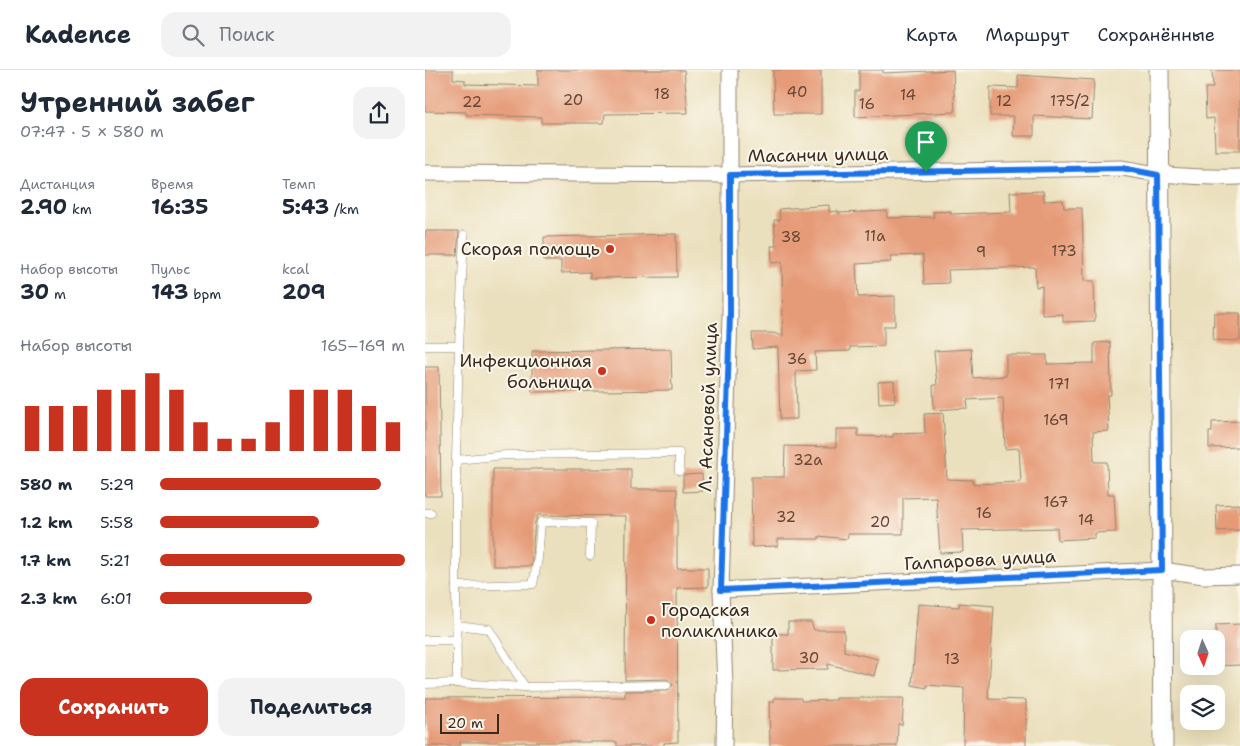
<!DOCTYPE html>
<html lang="ru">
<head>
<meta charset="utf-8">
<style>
  body { margin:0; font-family:"Shantell Sans",sans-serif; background:#f2f2f3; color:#1f2937; height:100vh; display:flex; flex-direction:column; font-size:19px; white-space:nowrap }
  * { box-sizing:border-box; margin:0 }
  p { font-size:16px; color:#747a83 }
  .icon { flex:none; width:28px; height:28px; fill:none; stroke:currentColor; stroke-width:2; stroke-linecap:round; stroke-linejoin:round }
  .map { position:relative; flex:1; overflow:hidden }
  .panel { display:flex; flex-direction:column; background:#fff; width:425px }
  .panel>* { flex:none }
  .needle { width:32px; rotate:177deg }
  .buttons { position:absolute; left:755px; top:560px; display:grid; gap:10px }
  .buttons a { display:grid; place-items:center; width:45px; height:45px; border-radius:10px; background:#fff; box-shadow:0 5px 20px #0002; font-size:25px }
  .scale { position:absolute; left:15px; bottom:12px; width:59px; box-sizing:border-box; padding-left:5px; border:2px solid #3b2a1e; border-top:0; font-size:14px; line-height:18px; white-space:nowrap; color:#3b2a1e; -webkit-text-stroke:4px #fbf7ec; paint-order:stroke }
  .pin { position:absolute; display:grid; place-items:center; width:42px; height:42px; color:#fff; margin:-51px -21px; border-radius:50% 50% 50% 0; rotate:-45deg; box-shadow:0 0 5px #0007 }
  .pin .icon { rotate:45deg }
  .round { display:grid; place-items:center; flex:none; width:52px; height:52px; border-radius:15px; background:#f2f2f3 }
  .head { display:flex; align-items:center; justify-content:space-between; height:85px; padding:0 20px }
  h1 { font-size:28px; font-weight:700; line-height:38px }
  .stats { display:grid; grid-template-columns:repeat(3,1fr); gap:8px; height:85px; padding:5px 20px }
  .stats div { display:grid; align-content:center }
  .stats b { font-size:21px; font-weight:700 }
  .stats small { font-size:14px; font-weight:400 }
  .stats p { font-size:14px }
  .chart { height:140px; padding:10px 20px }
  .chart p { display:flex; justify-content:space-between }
  .chart svg { width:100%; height:90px; margin-top:5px; stroke:#c8321e; stroke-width:6 }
  .cta { display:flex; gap:10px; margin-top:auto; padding:10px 20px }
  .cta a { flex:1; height:58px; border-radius:15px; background:#c8321e; color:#fff; font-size:20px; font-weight:700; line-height:58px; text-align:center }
  .cta a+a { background:#f2f2f3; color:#1f2937 }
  ul { padding:0 20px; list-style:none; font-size:16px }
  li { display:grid; grid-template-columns:80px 60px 1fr; align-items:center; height:38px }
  li i { height:12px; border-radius:6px; background:#c8321e }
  header { display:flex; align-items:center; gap:30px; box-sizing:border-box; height:70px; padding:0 25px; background:#fff; border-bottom:1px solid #e0e1e3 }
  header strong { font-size:24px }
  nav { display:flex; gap:28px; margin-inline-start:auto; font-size:18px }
  .search { width:350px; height:45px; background:#f2f2f3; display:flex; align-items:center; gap:12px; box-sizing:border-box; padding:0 18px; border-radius:15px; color:#747a83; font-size:19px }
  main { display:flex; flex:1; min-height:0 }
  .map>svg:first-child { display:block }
  .building { fill:#e69b78 }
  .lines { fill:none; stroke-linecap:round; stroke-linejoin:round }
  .service-casing { stroke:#93856e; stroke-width:9 }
  .minor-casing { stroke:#93856e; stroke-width:17 }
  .tertiary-casing { stroke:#93856e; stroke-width:21 }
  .service { stroke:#fff; stroke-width:8 }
  .minor { stroke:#fff; stroke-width:15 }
  .tertiary { stroke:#fff; stroke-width:19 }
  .route-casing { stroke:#fff; stroke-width:10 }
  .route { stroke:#1a73e8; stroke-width:6 }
  .poi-dot { fill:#c8321e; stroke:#fbf7ec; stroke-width:2 }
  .labels { text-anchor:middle; stroke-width:4; stroke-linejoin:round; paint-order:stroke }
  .number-label { font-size:15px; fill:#664634 }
  .street-label { font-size:18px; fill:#3b2a1e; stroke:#fbf7ec }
  .poi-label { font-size:18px; fill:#3b2a1e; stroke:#fbf7ec; text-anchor:end }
</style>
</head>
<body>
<header>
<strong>Kadence</strong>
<div class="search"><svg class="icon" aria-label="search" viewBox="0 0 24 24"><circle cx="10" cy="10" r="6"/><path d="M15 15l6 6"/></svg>Поиск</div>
<nav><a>Карта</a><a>Маршрут</a><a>Сохранённые</a></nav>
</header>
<main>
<section class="panel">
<div class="head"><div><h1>Утренний забег</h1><p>07:47 · 5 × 580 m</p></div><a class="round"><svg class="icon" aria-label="share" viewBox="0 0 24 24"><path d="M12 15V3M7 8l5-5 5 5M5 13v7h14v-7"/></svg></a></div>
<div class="stats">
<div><p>Дистанция</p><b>2.90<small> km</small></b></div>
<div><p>Время</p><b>16:35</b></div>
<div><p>Темп</p><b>5:43<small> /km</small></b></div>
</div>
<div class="stats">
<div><p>Набор высоты</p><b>30<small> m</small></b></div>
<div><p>Пульс</p><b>143<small> bpm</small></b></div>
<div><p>kcal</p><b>209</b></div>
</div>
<div class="chart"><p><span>Набор высоты</span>165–169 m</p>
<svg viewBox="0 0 160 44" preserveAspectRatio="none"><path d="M5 44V22M15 44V22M25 44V22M35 44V14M45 44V14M55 44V6M65 44V14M75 44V30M85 44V38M95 44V38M105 44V30M115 44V14M125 44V14M135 44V14M145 44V22M155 44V30"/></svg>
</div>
<ul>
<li><b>580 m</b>5:29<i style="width:90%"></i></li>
<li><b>1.2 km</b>5:58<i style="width:65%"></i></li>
<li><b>1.7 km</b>5:21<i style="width:100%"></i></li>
<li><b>2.3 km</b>6:01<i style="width:62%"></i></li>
</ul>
<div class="cta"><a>Сохранить</a><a>Поделиться</a></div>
</section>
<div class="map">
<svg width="815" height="676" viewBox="0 0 815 676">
  <rect width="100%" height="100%" fill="#fbf7ec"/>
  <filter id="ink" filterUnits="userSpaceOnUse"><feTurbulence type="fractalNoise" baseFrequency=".02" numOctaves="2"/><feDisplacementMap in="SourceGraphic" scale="10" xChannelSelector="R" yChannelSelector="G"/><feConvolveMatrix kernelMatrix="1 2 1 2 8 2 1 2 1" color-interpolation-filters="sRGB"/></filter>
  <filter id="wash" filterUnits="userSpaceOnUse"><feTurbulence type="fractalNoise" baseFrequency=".0096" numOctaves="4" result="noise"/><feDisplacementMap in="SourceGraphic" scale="20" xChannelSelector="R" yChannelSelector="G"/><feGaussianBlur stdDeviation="1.12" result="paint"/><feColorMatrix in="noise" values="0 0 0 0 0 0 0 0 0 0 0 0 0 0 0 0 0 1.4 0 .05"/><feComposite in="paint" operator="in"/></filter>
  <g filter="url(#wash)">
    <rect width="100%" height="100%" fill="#ebe0bd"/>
    <g id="blocks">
      <g class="building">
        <path d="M0,0H28V9L40,10V14L113,16V0H259L263,43L180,44L179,53H116V47L41,45V42L0,41Z"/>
        <path d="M348,0H396V44H349Z"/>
        <path d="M434,0H458V3L528,0L530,42L430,47V21H434Z"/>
        <path d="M787,0H815V81H790L789,48L781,49L780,18H788Z"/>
        <path d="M593,5L669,10L667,49L609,46V66H588L589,46H565V17L593,18Z"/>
        <path d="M618,121L619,131L638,130L639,138H657L659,211H669L670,251L638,252V244L617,245V216L611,217L610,197L523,200L524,213L499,214L498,185L465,186L466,192L431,194L433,227L470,226V256H459V276L425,277V281L390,282L391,300L371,301L372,349H355L353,277L328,279L327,263H348L358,266L357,192L347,193L346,176H351L349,150H355L354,139L404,135V142L413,141V143L462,141V148L509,147L508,142L526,141V144L586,142L585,122Z"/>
        <path d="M0,161H34L32,185H0Z"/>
        <path d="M251,164L252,207L165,208V202L136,203V191H119V167Z"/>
        <path d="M789,243H815V271L788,270Z"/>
        <path d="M685,272L686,325H682L684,361L668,362L669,392H682L683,424H689L691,462L670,463V468L633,470L632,458L537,460L538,482L515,483L511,427L478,428V464H423L422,469L394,466V469H353V476L327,477L326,407H359L360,376L411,377V359H433V366L468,367V364L500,363L499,344L518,343L522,409L548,410V414L596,412L594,378L580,379L578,328L542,330L543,338L509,340L508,315H512L509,281L546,279L548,308L581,306V285H622V294L669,293V273Z"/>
        <path d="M246,279L247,320L107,322V281Z"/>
        <path d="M0,297H14L16,426H0Z"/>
        <path d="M469,311L470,332L454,333L453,312Z"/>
        <path d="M815,351V377L784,378V362H787V352Z"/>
        <path d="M68,399H206V419H252V498H283V517L252,518L253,672L239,673V676H192V672H35V676H0V628L200,627V621H242L248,615L242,609L200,610L201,446L113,445L110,452L106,496H68Z"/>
        <path d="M277,404L278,421L258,422V405Z"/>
        <path d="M815,434V460L792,461L791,435Z"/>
        <path d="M534,533L569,536L563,629L601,630V676H538L539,618L502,615V618L487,615L493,534L534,537Z"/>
        <path d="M363,552H386L389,560H419V581L453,589L449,606L403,594V599L348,600V564H363Z"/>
        <path d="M815,554V595L791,596V555Z"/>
        <path d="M349,628H376V631L411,630V628H479L477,655L473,654L472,676H345L344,632H349Z"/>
      </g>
    </g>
  </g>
  <g filter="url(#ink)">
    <use href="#blocks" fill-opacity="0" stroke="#93856e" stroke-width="1"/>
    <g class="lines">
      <g class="service-casing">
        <g id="service">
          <path d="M0,276H34L31,390L81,385L254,383V401"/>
          <path d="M34,276L39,165"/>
          <path d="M31,390V516L108,514L113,488L116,452L166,453L165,486"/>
          <path d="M0,443H6"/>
          <path d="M32,555L64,559L100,617"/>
          <path d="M0,570H32"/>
          <path d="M32,613L100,617L242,615"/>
          <path d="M0,614L32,613L31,516"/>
        </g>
      </g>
      <g class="minor-casing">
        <g id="minor">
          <path d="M0,103L305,105L697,98C737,106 775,108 815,107"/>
          <path d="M296,520L737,500L779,506L815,505"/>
          <path d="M299,676L300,615L296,520L305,245V0"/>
        </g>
      </g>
      <g class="tertiary-casing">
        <path id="tertiary" d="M734,0L738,676"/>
      </g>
      <use href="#service" class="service"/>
      <use href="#minor" class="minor"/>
      <use href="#tertiary" class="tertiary"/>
    </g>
  </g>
  <g class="lines" filter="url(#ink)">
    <g class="route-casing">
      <path id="route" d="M697,98L733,105L737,500L296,520L305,245V105Z"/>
    </g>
    <use href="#route" class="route"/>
  </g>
  <g class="poi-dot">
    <circle cx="185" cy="179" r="5"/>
    <circle cx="177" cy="301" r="5"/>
    <circle cx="226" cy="550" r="5"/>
  </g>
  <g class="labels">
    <g class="number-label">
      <text x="372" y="27">40</text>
      <text x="237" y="29">18</text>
      <text x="483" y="30">14</text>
      <text x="148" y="35">20</text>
      <text x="579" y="36">12</text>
      <text x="645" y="36">175/2</text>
      <text x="47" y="37">22</text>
      <text x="442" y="39">16</text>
      <text x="450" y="171">11а</text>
      <text x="366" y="172">38</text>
      <text x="639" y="186">173</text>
      <text x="556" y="187">9</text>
      <text x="372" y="294">36</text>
      <text x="634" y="319">171</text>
      <text x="631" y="355">169</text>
      <text x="383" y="395">32а</text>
      <text x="631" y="437">167</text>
      <text x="559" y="448">16</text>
      <text x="361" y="452">32</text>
      <text x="661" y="455">14</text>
      <text x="455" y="457">20</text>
      <text x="384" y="593">30</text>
      <text x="527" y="594">13</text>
    </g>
    <g class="street-label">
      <text transform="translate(393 85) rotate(-1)" y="6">Масанчи улица</text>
      <text transform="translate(283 337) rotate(-88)" y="6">Л. Асановой улица</text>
      <text transform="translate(555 490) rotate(-3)" y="6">Галпарова улица</text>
    </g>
    <g class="poi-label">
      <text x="175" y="185">Скорая помощь</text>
      <text x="167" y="297">Инфекционная<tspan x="167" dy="21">больница</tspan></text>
      <text x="236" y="546" text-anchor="start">Городская<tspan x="236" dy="21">поликлиника</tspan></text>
    </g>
  </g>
</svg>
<div class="buttons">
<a><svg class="needle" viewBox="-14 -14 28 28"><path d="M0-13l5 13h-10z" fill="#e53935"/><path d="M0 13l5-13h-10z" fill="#747a83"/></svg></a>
<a><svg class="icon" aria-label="layers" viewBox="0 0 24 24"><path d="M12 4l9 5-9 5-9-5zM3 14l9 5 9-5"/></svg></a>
</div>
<div class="scale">20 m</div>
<div class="pin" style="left:501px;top:102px;background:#1e9e55"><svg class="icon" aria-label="arrive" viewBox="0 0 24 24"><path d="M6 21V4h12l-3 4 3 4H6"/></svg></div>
</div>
</main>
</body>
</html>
